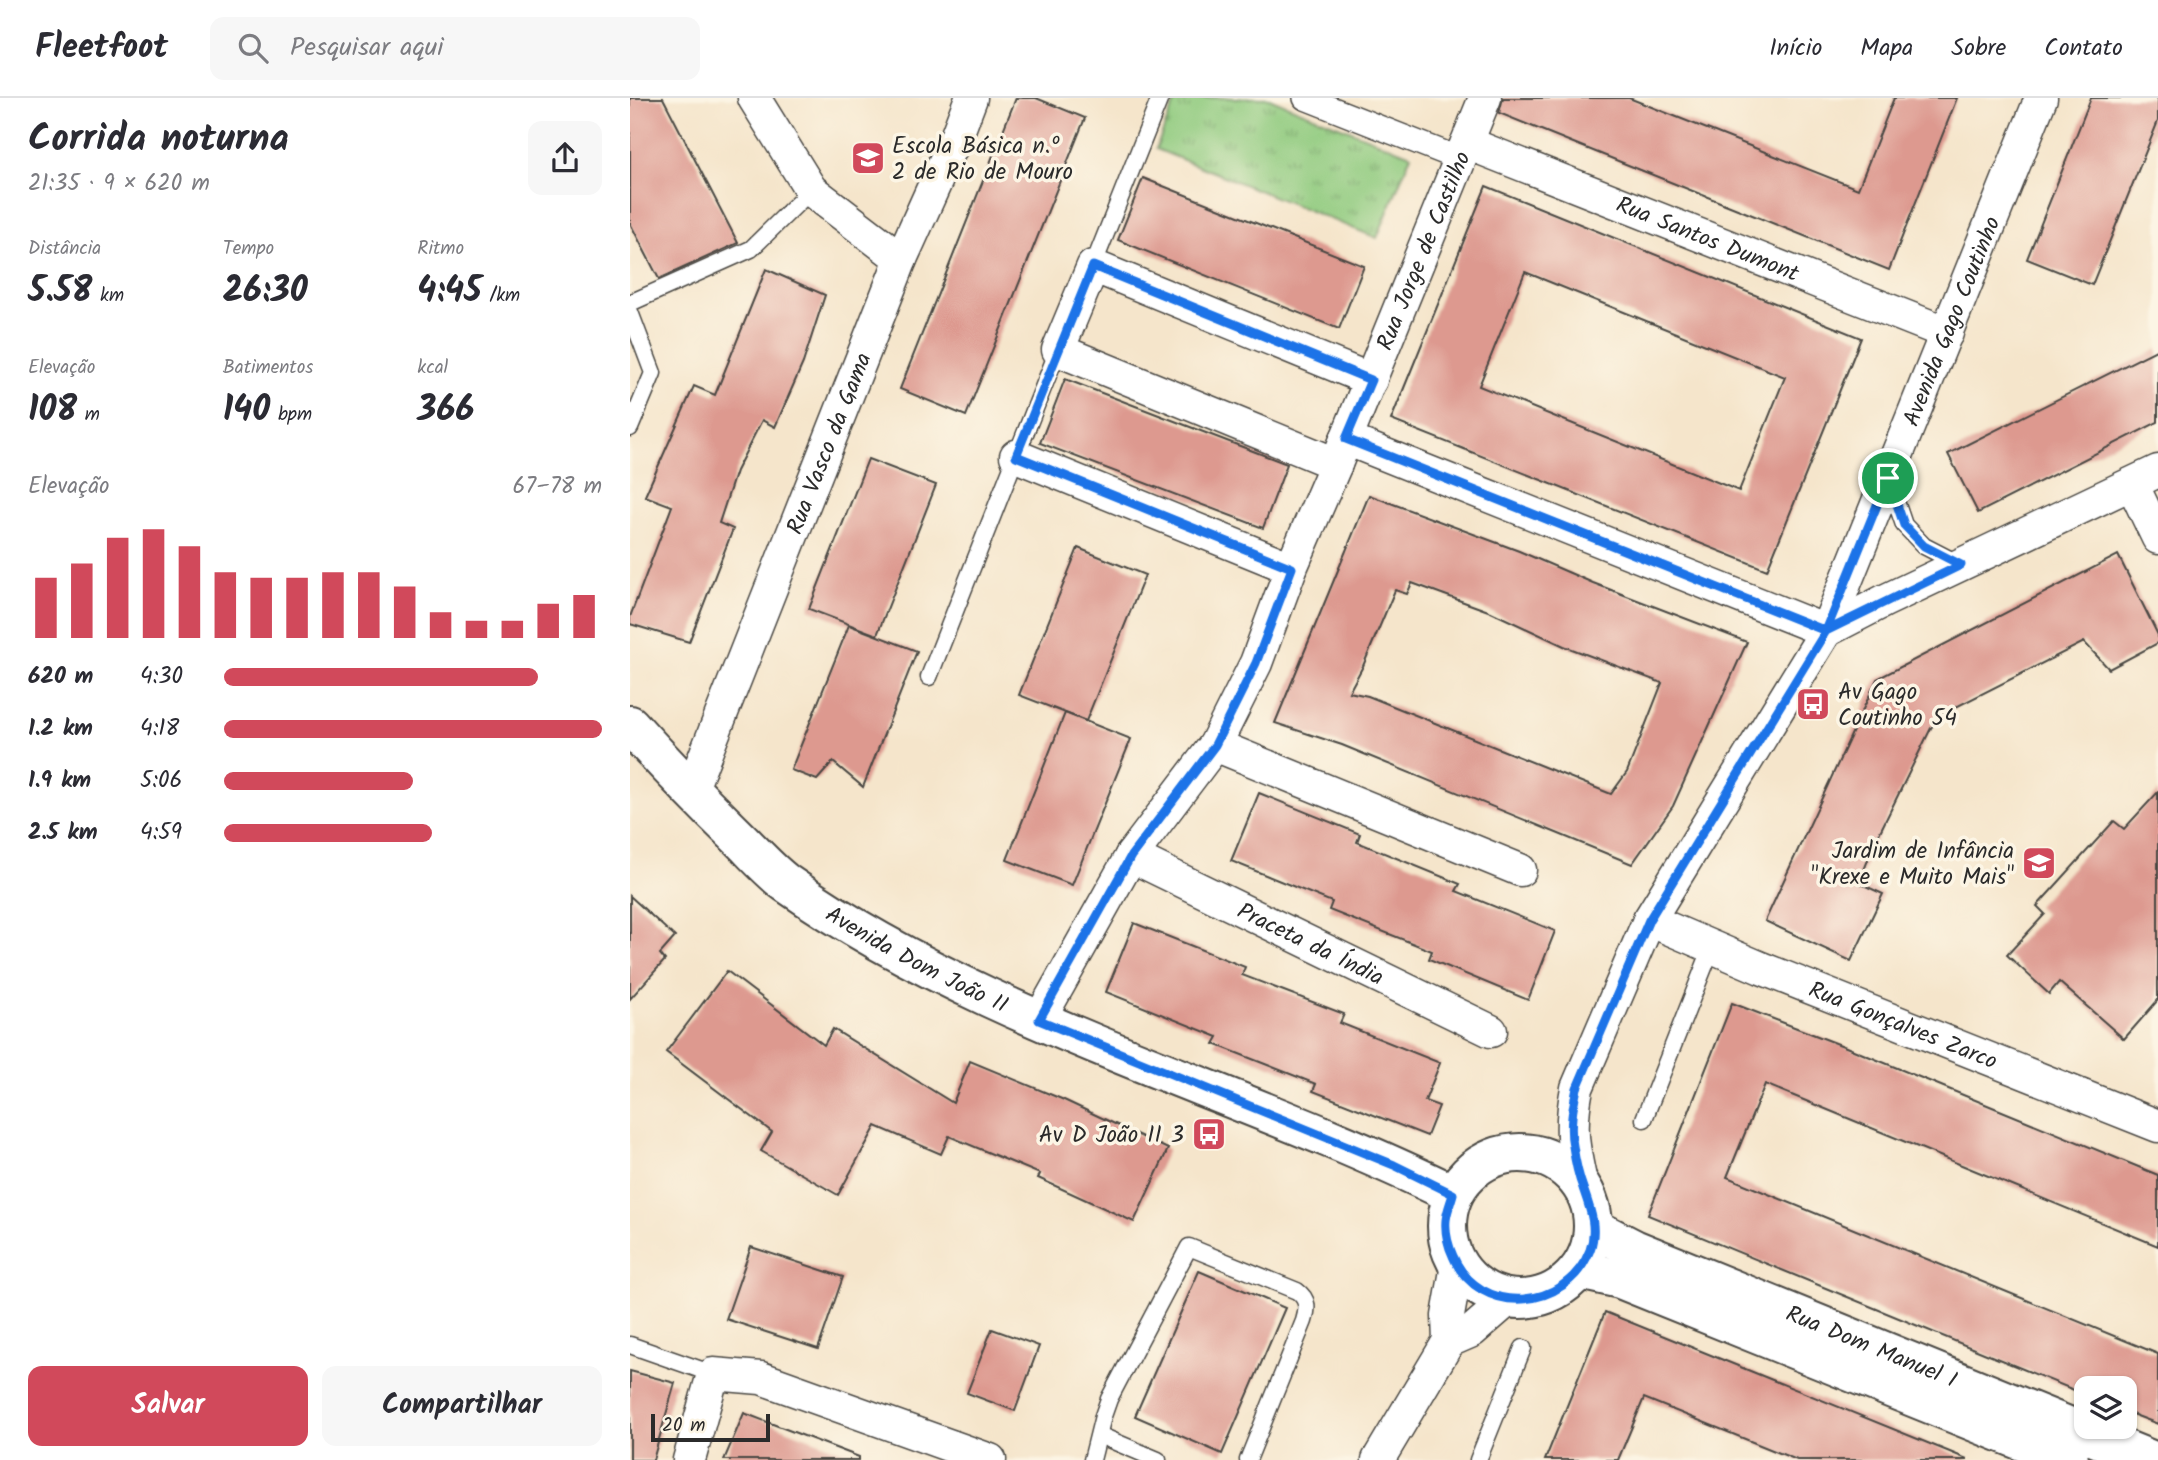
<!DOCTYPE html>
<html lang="pt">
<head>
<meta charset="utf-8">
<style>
  body { margin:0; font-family:Kalam,sans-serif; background:#f7f7f7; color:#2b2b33; height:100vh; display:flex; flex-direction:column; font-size:26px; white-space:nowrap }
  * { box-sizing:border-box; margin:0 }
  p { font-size:23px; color:#7c7c81 }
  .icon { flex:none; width:38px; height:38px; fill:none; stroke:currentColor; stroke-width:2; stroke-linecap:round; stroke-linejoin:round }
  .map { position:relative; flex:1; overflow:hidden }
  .drawer { display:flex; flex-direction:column; background:#fff; width:630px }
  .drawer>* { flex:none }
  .controls { position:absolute; left:1444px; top:1278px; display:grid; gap:14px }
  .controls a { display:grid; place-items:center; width:63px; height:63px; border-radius:14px; background:#fff; box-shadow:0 2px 5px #0004; font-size:35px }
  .scale { position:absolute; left:21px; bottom:18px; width:119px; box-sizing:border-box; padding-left:7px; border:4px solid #2b2b2b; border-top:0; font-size:19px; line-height:24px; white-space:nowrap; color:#2b2b2b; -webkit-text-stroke:5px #fcf5e5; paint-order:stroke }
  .pin { position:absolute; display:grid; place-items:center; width:60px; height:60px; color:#fff; margin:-30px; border:4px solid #fff; border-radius:50%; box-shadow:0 2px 7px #0007 }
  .round { display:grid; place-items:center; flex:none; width:74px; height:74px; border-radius:14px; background:#f7f7f7 }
  .overview { display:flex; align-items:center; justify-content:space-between; height:119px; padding:0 28px }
  h1 { font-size:38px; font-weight:800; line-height:52px }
  .figures { display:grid; grid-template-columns:repeat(3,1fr); gap:10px; height:119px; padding:7px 28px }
  .figures div { display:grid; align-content:center }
  .figures b { font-size:35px; font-weight:800 }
  .figures small { font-size:19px; font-weight:400 }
  .figures p { font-size:19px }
  .chart { height:196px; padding:14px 28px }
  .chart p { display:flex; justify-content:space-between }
  .chart svg { width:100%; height:126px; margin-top:7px; stroke:#d1495b; stroke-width:6 }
  .cta { display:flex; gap:14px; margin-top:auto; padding:14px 28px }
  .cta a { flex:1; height:80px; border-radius:14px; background:#d1495b; color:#fff; font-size:28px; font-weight:800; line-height:80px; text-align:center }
  .cta a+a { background:#f7f7f7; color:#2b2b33 }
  ul { padding:0 28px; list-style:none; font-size:23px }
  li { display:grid; grid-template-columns:112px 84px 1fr; align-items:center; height:52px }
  li i { height:18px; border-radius:9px; background:#d1495b }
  header { display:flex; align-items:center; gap:42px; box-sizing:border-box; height:98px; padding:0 35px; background:#fff; border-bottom:2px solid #e1e1e2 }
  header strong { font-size:33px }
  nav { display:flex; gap:38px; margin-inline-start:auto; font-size:24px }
  .search { width:490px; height:63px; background:#f7f7f7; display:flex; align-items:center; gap:18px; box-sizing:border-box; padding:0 24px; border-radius:14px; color:#7c7c81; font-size:26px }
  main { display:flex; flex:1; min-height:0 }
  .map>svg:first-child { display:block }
  .park { fill:url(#park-tufts); stroke:#5d7a54; stroke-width:2 }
  .building { fill:#dd998f; fill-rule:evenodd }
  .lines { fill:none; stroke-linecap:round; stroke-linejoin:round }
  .service-casing { stroke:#494743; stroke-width:19 }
  .pedestrian-casing { stroke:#494743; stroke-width:26 }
  .minor-casing { stroke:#494743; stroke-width:35 }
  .tertiary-casing { stroke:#494743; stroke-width:42 }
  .service { stroke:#fff; stroke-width:16 }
  .pedestrian { stroke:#fff; stroke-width:23 }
  .minor { stroke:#fff; stroke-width:32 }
  .tertiary { stroke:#fff; stroke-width:38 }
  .route-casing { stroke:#fff; stroke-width:14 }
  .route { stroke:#1a73e8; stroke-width:9 }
  .labels { text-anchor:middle; stroke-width:7; stroke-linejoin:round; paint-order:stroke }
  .poi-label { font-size:23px; fill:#2b2b2b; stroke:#fcf5e5; text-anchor:start }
  .street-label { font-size:23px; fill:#2b2b2b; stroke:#fcf5e5 }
</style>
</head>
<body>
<header>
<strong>Fleetfoot</strong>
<div class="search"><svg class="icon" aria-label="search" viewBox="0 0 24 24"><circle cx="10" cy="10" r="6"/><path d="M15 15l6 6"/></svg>Pesquisar aqui</div>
<nav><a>Início</a><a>Mapa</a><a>Sobre</a><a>Contato</a></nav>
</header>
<main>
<section class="drawer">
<div class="overview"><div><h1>Corrida noturna</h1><p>21:35 · 9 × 620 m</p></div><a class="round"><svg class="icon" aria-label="share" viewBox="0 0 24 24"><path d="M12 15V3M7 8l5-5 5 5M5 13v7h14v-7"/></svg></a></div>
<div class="figures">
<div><p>Distância</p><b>5.58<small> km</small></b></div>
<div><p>Tempo</p><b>26:30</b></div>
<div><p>Ritmo</p><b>4:45<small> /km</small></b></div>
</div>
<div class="figures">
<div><p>Elevação</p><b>108<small> m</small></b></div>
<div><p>Batimentos</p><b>140<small> bpm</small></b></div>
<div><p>kcal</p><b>366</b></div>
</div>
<div class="chart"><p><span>Elevação</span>67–78 m</p>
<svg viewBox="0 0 160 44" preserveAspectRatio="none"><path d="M5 44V23M15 44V18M25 44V9M35 44V6M45 44V12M55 44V21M65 44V23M75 44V23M85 44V21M95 44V21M105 44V26M115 44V35M125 44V38M135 44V38M145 44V32M155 44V29"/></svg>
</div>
<ul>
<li><b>620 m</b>4:30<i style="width:83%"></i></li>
<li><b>1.2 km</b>4:18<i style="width:100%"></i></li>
<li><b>1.9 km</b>5:06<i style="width:50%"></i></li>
<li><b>2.5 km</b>4:59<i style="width:55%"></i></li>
</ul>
<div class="cta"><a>Salvar</a><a>Compartilhar</a></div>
</section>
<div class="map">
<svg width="1528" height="1362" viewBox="0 0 1528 1362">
  <defs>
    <pattern id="park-tufts" width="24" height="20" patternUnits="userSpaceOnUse" patternTransform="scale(1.75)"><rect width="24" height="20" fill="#8fca7e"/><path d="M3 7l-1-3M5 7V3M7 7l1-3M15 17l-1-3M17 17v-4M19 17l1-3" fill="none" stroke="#75a467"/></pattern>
  </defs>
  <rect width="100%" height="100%" fill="#fcf5e5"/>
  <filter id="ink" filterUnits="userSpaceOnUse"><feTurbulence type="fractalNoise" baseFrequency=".0143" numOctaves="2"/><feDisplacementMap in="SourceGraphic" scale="14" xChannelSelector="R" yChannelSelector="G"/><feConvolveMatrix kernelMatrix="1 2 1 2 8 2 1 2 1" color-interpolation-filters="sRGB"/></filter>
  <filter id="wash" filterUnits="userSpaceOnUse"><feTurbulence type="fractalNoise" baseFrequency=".00686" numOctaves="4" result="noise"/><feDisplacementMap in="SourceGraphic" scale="28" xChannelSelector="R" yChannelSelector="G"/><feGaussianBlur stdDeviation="1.57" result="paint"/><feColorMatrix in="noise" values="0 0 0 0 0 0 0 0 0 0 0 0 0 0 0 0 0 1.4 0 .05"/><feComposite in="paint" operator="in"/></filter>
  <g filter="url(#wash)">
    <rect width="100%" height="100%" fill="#f5e5cb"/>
    <path class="park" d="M546,0H639L781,57L747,140L526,51Z"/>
    <g id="blocks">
      <g class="building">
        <path d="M0,0H33L108,145L29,181L0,125Z"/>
        <path d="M386,0H406L455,20L336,318L270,291Z"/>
        <path d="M873,0H999L1228,91L1264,0H1327L1259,172L869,15Z"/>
        <path d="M1461,0H1528V23L1462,187L1397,161Z"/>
        <path d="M513,80L734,168L709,231L488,142Z"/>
        <path d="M856,88L1231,240L1137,472L761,322ZM895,174L1155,279L1109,393L849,288Z"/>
        <path d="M136,171L195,197L173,265L145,329L132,322L106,373L89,425L103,431L59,544L0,526V519L42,408L15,398L64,288L85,297Z"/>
        <path d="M1528,251V324L1348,415L1318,356Z"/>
        <path d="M435,281L657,366L633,430L410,345Z"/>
        <path d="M238,361L306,387L247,537L179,511Z"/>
        <path d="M739,397L889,453L963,485L1117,544L1043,708L1002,766L712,647L645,625ZM782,485L861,514L934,548L1032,585L997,674L981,696L738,598L719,594L733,568L765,492L777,496Z"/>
        <path d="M448,450L515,477L456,623L389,597Z"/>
        <path d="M1488,457L1528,537V545L1479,571L1454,544L1312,616L1301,630L1245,744L1229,785L1253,796L1221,863L1135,823L1247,581Z"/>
        <path d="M219,527L287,553L233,689L203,664L187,682L161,672Z"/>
        <path d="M435,615L501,641L442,787L377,762Z"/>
        <path d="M1528,694V902L1494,941L1429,884L1419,896L1377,857L1415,816L1407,808L1484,723L1494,731Z"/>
        <path d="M629,695L730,736L727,744L830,786L826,793L925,833L898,902L799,861L802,853L699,812L702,804L601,763Z"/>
        <path d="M0,798L45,839L30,856L35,862L0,901Z"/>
        <path d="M504,825L615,869L612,877L714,916L710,925L810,965L795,1003L809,1008L797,1038L683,993L686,986L584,946L588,939L476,894Z"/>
        <path d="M97,873L194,947L203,931L323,1005L340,963L434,1002L538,1051L504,1124L408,1080L410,1076L319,1038L311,1056L246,1028L208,1097L131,1053L142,1034L36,954Z"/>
        <path d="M1102,905L1216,949L1528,1077V1148L1135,986L1097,1079L1528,1256V1326L1494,1313V1290H1456V1297L1018,1117Z"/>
        <path d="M121,1149L213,1179L188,1251L96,1221Z"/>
        <path d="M569,1173L655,1210L592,1356L505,1318Z"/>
        <path d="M975,1214L1337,1361V1362H1167L1014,1300L988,1362H915Z"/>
        <path d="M362,1231L409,1248L385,1313L337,1295Z"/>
        <path d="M0,1273L45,1285L23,1362H0Z"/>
        <path d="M114,1315L229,1359V1362H94Z"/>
      </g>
    </g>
  </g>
  <g filter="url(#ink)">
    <use href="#blocks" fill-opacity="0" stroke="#494743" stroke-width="2"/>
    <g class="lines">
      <g class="service-casing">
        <g id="service">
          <path d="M463,168L530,0"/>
          <path d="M0,205L121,151L181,92"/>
          <path d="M0,214L23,275L0,330"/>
          <path d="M1259,383L1274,427L1294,448L1331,467"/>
          <path d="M299,579L428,252"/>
          <path d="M1014,1021L1082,849"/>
          <path d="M0,1247L83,1276"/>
          <path d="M469,1337L528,1362"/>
          <path d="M462,1362L473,1318L479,1301L559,1149L667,1193C678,1201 678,1210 674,1223L618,1362"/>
          <path d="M848,1362L893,1250"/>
        </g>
      </g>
      <g class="pedestrian-casing">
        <path id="pedestrian" d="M675,0L830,61"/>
      </g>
      <g class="minor-casing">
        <g id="minor">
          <path d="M124,0L181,92L271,161"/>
          <path id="s1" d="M837,45L1317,235"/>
          <path d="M716,341L1196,533"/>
          <path d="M386,358L661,470"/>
          <path d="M706,366L428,252L463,168L741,282"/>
          <path d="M1502,386L1528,440"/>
          <path d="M1196,533L1254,503L1528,373"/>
          <path d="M585,647L890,772"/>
          <path id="s2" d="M61,693L271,161L327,37L341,0"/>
          <path id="s3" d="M501,758L861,933"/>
          <path id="s4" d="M1019,822L1131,870L1528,1028"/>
          <path id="s5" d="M409,922L501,758L585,647L626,565L661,470L706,366L855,0"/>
          <path id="s6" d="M952,1089C943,1049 939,1031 947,990L1019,822L1196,533L1411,0"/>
          <path d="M819,1243L842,1233L880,1200"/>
          <path d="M59,1362L83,1276L131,1280L360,1362"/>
          <path d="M748,1362L819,1243L818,1218L827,1167"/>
        </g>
      </g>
      <g class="tertiary-casing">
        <g id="tertiary">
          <path id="s7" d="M0,627C35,666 72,704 110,741C125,756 140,773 156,785C359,927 603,988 823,1096"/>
          <circle cx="890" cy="1128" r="73"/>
          <path id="s8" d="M963,1130L1004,1151L1521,1362"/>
          <path d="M949,1172L990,1181L1439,1362"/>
        </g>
      </g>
      <use href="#service" class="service"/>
      <use href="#pedestrian" class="pedestrian"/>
      <use href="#minor" class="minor"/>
      <use href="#tertiary" class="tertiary"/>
    </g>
  </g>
  <g class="lines" filter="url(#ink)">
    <g class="route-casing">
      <path id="route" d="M1258,380L1196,533L716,341L741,282L463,168L386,358L662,470L626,565L585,647L501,758L409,922L764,1067L823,1096C821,1104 817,1113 816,1122C815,1134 818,1147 823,1158C849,1220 937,1213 960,1152C968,1130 960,1110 953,1090C948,1077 945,1062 943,1048C939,1029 943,1009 947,990L1019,822L1196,533L1331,467L1294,448L1274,427L1258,380"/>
    </g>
    <use href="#route" class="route"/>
  </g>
  <defs>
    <g id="school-square" transform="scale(1.75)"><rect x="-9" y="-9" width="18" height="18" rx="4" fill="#d1495b" stroke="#fcf5e5"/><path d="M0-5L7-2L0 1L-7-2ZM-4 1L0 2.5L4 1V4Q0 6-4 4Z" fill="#fff"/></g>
    <g id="bus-square" transform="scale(1.75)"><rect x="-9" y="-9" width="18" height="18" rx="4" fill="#d1495b" stroke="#fcf5e5"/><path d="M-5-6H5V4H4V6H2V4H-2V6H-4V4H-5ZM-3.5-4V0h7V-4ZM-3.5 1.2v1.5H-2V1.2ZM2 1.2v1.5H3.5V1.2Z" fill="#fff"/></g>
  </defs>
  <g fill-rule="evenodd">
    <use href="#school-square" x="238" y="60"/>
    <use href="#bus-square" x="1183" y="606"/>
    <use href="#school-square" x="1409" y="765"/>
    <use href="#bus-square" x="579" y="1036"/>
  </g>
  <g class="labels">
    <g class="poi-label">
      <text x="262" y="55">Escola Básica n.º<tspan x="262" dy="26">2 de Rio de Mouro</tspan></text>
      <text x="1208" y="601">Av Gago<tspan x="1208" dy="26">Coutinho 54</tspan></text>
      <text x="1384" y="760" text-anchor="end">Jardim de Infância<tspan x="1384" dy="26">"Krexe e Muito Mais"</tspan></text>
      <text x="554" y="1044" text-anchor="end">Av D João II 3</text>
    </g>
    <g class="street-label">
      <text dy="8" stroke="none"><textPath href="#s1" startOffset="259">Rua Santos Dumont</textPath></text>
      <text dy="8" stroke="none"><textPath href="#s5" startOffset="864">Rua Jorge de Castilho</textPath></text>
      <text dy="8" stroke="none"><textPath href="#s6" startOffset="956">Avenida Gago Coutinho</textPath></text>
      <text dy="8" stroke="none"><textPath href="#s2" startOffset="374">Rua Vasco da Gama</textPath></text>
      <text dy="8" stroke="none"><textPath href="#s3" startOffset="200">Praceta da Índia</textPath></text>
      <text dy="8" stroke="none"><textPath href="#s7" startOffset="374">Avenida Dom João II</textPath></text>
      <text dy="8" stroke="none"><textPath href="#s4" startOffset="275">Rua Gonçalves Zarco</textPath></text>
      <text dy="8" stroke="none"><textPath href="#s8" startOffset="303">Rua Dom Manuel I</textPath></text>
    </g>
  </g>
</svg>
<div class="controls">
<a><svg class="icon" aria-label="layers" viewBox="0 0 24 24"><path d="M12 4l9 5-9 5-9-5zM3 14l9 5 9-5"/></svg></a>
</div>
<div class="scale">20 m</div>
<div class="pin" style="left:1258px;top:380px;background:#1e9e55"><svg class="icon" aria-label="arrive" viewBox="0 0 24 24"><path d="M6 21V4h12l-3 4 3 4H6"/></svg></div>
</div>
</main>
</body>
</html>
